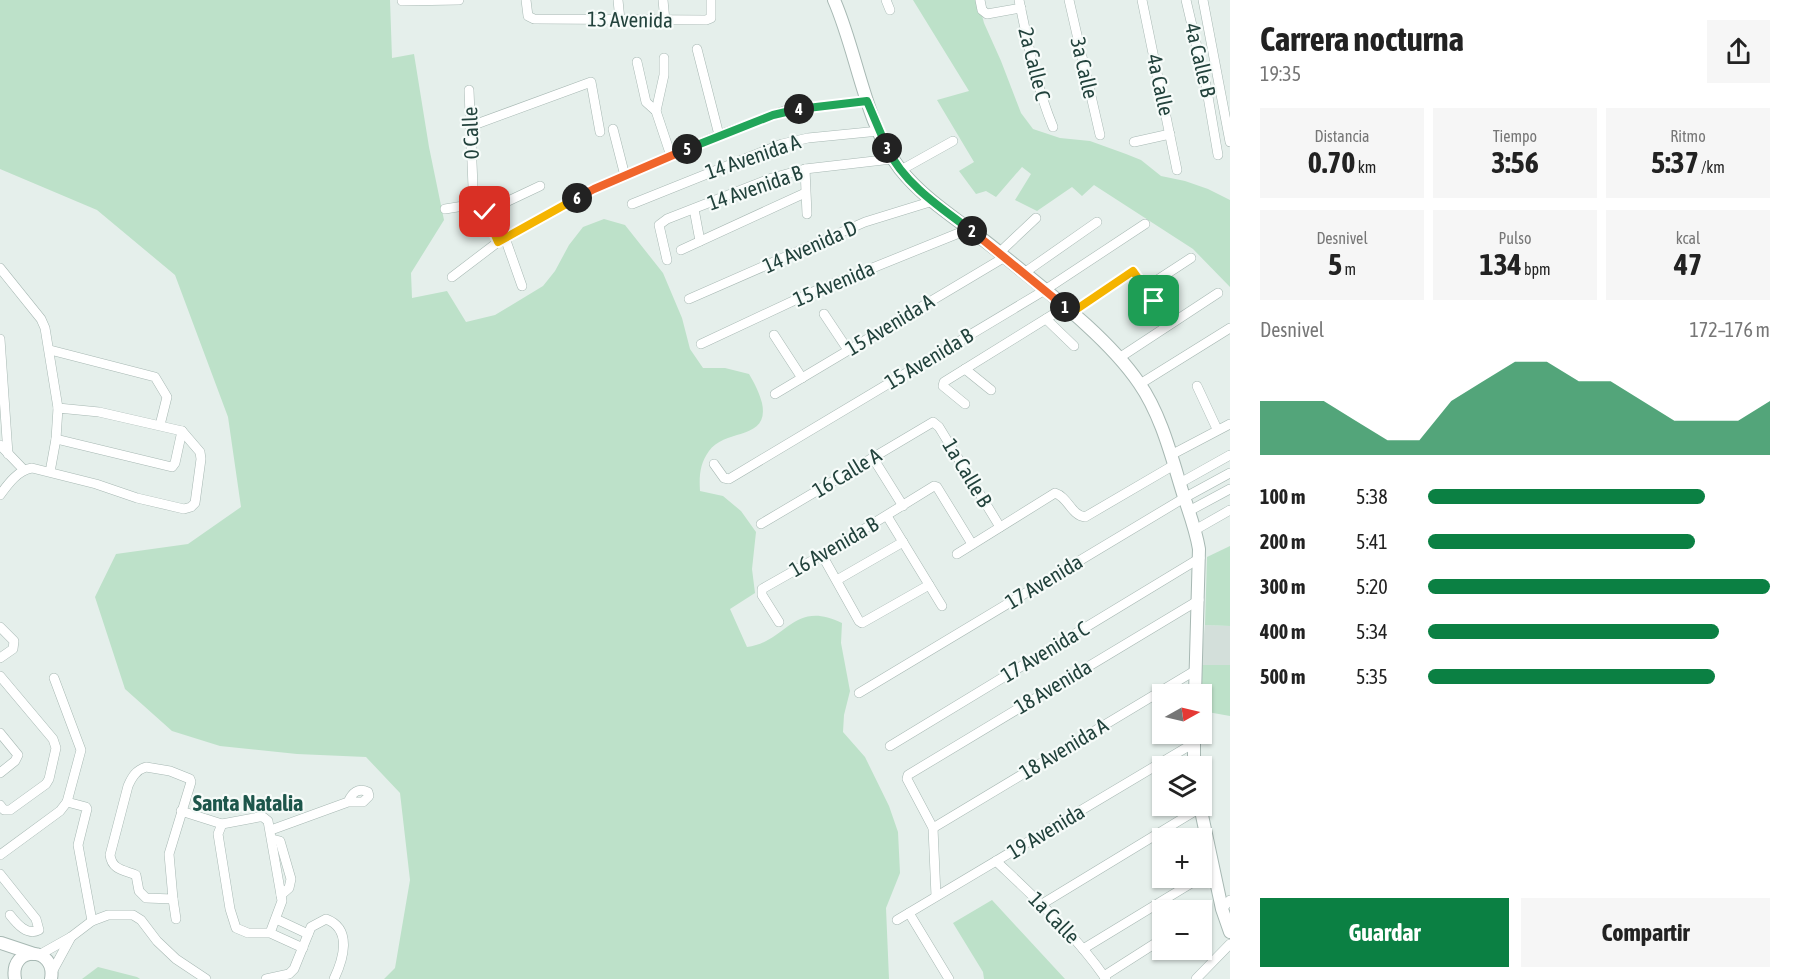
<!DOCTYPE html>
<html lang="es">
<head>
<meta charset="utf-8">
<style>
  body { margin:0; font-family:"Asap Condensed",sans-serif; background:#f6f6f6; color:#222; height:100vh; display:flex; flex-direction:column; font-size:22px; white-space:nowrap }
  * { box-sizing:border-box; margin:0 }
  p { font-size:20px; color:#767676 }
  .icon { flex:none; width:33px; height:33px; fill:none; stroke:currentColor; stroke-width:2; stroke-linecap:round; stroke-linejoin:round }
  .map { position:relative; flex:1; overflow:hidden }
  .sheet { display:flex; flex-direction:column; background:#fff; width:570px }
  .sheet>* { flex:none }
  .needle { width:39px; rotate:82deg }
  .tools { position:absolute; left:1152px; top:684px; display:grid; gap:12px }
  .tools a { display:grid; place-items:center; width:60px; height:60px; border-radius:0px; background:#fff; box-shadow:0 2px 4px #0004; font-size:30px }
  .pin { position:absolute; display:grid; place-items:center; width:51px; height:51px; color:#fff; margin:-26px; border-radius:12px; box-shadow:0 3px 9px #0006 }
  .km { position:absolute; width:30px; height:30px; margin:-15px; border-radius:50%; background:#222; color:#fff; font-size:16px; line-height:30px; text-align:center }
  .round { display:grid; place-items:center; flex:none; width:63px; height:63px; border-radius:0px; background:#f6f6f6 }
  .summary { display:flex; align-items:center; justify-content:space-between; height:102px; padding:0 30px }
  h1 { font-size:33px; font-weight:700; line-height:45px }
  .metrics { display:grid; grid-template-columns:repeat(3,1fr); gap:9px; height:102px; padding:6px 30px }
  .metrics div { display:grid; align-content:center; border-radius:0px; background:#f6f6f6; text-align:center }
  .metrics b { font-size:30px; font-weight:700 }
  .metrics small { font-size:16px; font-weight:400 }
  .metrics p { font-size:16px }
  .chart { height:168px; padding:12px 30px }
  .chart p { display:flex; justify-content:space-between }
  .chart svg { width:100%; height:108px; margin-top:6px; fill:#0b8043; opacity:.7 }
  .cta { display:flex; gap:12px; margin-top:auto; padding:12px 30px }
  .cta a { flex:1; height:69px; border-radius:0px; background:#0b8043; color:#fff; font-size:24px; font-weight:700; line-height:69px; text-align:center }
  .cta a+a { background:#f6f6f6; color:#222 }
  ul { padding:0 30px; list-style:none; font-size:20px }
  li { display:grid; grid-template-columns:96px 72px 1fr; align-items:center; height:45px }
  li i { height:15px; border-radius:8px; background:#0b8043 }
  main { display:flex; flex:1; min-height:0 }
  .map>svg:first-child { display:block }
  .built { fill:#d3dfda }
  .green { fill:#bde1c9 }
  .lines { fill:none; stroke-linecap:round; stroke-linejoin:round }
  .minor-casing { stroke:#a7b8b3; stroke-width:10 }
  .tertiary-casing { stroke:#a7b8b3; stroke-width:14 }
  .minor { stroke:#fff; stroke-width:9 }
  .tertiary { stroke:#fff; stroke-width:12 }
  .split-1-casing { stroke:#fff; stroke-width:12 }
  .split-2-casing { stroke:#fff; stroke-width:12 }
  .split-3-casing { stroke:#fff; stroke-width:12 }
  .split-4-casing { stroke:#fff; stroke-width:12 }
  .split-5-casing { stroke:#fff; stroke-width:12 }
  .split-6-casing { stroke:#fff; stroke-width:12 }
  .split-7-casing { stroke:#fff; stroke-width:12 }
  .split-1 { stroke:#f5b400; stroke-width:8 }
  .split-2 { stroke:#f0652b; stroke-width:8 }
  .split-3 { stroke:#22a559; stroke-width:8 }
  .split-4 { stroke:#22a559; stroke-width:8 }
  .split-5 { stroke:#22a559; stroke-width:8 }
  .split-6 { stroke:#f0652b; stroke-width:8 }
  .split-7 { stroke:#f5b400; stroke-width:8 }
  .labels { text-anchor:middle; stroke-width:4.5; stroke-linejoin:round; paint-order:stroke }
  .street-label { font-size:21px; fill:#22423c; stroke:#f6fbf9 }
  .neighbourhood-label { font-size:22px; font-weight:bold; fill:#1d564b; stroke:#f6fbf9 }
</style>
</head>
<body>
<main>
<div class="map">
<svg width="1230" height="979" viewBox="0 0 1230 979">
  <rect width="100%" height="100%" fill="#e5efeb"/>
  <path class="built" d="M1205,625L1230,626V665H1201Z"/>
  <g class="green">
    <path d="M0,0H390L392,58L414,54L429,147L444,220L411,273L412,298L447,291L466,322L495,315L543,286L555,271L569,245L583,227L604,219L625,225L663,273L682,318L690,349L703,368H725L749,374C755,384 759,392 762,403C770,441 725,428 709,451C700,463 699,476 700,491L723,496L741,511L756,532L752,569L755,593L730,609L747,647C787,642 793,599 842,623L841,643L850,691L844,715L843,732L865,757L889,806L898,832L900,873L886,908L889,979H384L395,968L410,880L400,793L366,757L297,754L220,746L172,731L125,689L95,597L116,554L188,544L241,507L228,417L175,275L97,210L0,169Z"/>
    <path d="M913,0H978L984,23L1001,61L1021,113L1033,129L1060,138L1090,141L1126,154L1141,160L1161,176L1185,181L1208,189L1230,200V287L1193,249L1094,185L1082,196L1072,187L1037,211L1015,200L1031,174L1022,167L996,197L986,191L976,194L959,171L974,162L937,100L969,91Z"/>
    <path d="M1230,546V626L1205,625L1207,557Z"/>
    <path d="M1201,665H1230V716L1202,711V694H1199Z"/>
    <path d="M992,900L1065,979H984L983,972L953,923Z"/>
    <path d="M98,967L137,977L140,979H82Z"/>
  </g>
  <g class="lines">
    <g class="minor-casing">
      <g id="minor">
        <path d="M526,0L528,16L534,19L706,20L711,18V0"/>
        <path d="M618,0L620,20"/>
        <path d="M663,0L665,21"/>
        <path d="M886,0L890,10"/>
        <path d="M980,0L982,10L987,14L1021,8"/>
        <path d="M1019,0C1028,43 1036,86 1053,127"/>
        <path d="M1069,0L1100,135"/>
        <path d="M1142,0L1177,170"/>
        <path d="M1186,0L1206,85L1218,155"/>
        <path d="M1203,0L1230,142"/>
        <path d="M402,1L459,0"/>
        <path d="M697,49L719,135"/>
        <path d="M664,58V75L656,111L671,156"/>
        <path d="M637,62L646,102L656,111"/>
        <path d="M469,90L473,187L498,242"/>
        <path d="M471,126L591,82L600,132"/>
        <path d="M613,129L625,176"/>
        <path d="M1134,142L1170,134"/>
        <path d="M805,169L807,214"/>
        <path d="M901,170L953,141"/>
        <path d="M632,204L782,144L808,138L879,131"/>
        <path d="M445,209L482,203"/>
        <path d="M694,209L700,241"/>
        <path d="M485,212L540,186"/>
        <path d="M505,238L522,286"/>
        <path d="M681,250L805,193"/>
        <path d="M1000,252L1036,218"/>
        <path d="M667,260L659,225L667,219L772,178L805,169L892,159"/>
        <path d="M0,268L41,319L45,328L58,408"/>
        <path d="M1024,273L1097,222"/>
        <path d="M452,277L498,242L594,189L719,135L787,110L867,101"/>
        <path d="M1145,288L1191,258"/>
        <path d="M689,299L865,222L933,201"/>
        <path d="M1071,313L1133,271L1154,301"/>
        <path d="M824,314L848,350"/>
        <path d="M1046,319L1074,346"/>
        <path d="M774,335L802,378"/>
        <path d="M0,339L8,454"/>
        <path d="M701,344L808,294L969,229"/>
        <path d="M50,350L155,377L167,397L160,425"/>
        <path d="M1119,358L1218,293"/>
        <path d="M965,369L991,390"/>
        <path d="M1140,384L1230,328"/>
        <path d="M1197,386L1217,429"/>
        <path d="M775,394L1005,257"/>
        <path d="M965,404L943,386L944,382L1065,307"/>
        <path d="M56,439L172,467L175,463L182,431"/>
        <path d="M0,445L24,470"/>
        <path d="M1171,455L1230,424"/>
        <path d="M873,458L903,506"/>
        <path d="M714,464L724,478L729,479L1045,290L1145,224"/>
        <path d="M1180,483L1230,455"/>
        <path d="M0,495C8,484 18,470 32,468L96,484L137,498L184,509L191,507L195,503L201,459L200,452L182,431L99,412L58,408L56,439L50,472"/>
        <path d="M1189,511L1230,489"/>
        <path d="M887,516L942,606"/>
        <path d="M761,524L933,422L939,427L1000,527"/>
        <path d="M1195,530L1230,510"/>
        <path d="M957,554L1055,493C1068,497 1071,515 1085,517L1174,465"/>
        <path d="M822,555L859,621L862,623L929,585"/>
        <path d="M837,580L903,542"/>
        <path d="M779,622L762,595V589L822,555L934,486L937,487L972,544"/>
        <path d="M0,627L14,641L13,649L0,658"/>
        <path d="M0,676L53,739L56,748L49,779L46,784L10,810H4L0,805"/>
        <path d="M859,693L1184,498L1230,473"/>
        <path d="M0,733L18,755L15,761L0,773"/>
        <path d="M890,746L1200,558"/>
        <path d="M146,767L170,771L190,779L191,782L169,854L173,899L146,898L139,891L136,875C124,870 112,870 110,855L128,786C132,777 136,770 146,767Z"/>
        <path d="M67,802L86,807L87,809L78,845L92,921"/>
        <path d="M181,811L222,824"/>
        <path d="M933,828L1196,670"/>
        <path d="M271,830L348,802H363L369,796L368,792C358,787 352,793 348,802"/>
        <path d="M272,839L280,841L291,879L289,888L281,895"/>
        <path d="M0,855L60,811L67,802L81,750L54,678"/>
        <path d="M996,861C1035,898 1076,935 1106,979"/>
        <path d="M0,874L36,919L39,930C27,936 17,924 10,915"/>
        <path d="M936,896L933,828L907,779L908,775L1199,600"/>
        <path d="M173,899L176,919"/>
        <path d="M1042,904L1200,808"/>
        <path d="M1222,909L1230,900"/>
        <path d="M909,913L949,979"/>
        <path d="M276,919L308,934"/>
        <path d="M897,920L1194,743"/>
        <path d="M270,933L282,901L268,821L263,817H259L222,824L218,834L230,909L236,928L248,933H270L303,948"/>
        <path d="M1083,949L1213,870"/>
        <path d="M39,955L71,937L92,921L108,915H133L141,920L157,941L176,959L206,979"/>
        <path d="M52,972L71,937"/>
        <path d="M1104,976L1162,939"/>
        <path d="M266,979L289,974L294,969L311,927L326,919C353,929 343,960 334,979"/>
        <path d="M1196,979L1230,944"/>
      </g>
    </g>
    <g class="tertiary-casing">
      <g id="tertiary">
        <path d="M834,0C857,52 865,124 900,169C927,203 967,225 1000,253C1045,290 1107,336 1139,383C1162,416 1172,459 1184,497C1190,514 1196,531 1199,549L1195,694"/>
        <path d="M1194,734V766"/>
        <path d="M1200,806L1222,909L1230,932"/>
        <path d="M1,943L34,954"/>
        <path d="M15,979C9,945 57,946 51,979"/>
      </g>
    </g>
    <use href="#minor" class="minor"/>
    <use href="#tertiary" class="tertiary"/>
  </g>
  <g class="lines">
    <g class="split-1-casing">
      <path id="split-1" d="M1065,307L1071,313L1133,271L1154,301"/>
    </g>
    <g class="split-2-casing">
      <path id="split-2" d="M972,231L1065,307"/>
    </g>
    <g class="split-3-casing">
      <path id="split-3" d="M887,148C904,184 941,208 972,231"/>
    </g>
    <g class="split-4-casing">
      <path id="split-4" d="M799,109L867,101L887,148"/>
    </g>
    <g class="split-5-casing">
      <path id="split-5" d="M687,149L773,115L799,109"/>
    </g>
    <g class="split-6-casing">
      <path id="split-6" d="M577,198L594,189L687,149"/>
    </g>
    <g class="split-7-casing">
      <path id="split-7" d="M485,212L498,242L577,198"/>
    </g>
    <use href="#split-1" class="split-1"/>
    <use href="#split-2" class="split-2"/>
    <use href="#split-3" class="split-3"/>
    <use href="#split-4" class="split-4"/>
    <use href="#split-5" class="split-5"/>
    <use href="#split-6" class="split-6"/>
    <use href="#split-7" class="split-7"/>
  </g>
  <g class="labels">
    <g class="street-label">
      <text transform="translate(630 20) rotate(1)" y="7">13 Avenida</text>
      <text transform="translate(1200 60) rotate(77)" y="7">4a Calle B</text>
      <text transform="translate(1034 64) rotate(76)" y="7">2a Calle C</text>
      <text transform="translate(1084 68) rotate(77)" y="7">3a Calle</text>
      <text transform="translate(1160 85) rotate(78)" y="7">4a Calle</text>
      <text transform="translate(471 133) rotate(-92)" y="7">0 Calle</text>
      <text transform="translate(753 157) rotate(-19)" y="7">14 Avenida A</text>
      <text transform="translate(755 188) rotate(-19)" y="7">14 Avenida B</text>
      <text transform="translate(810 247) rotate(-24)" y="7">14 Avenida D</text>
      <text transform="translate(834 284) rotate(-23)" y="7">15 Avenida</text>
      <text transform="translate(890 325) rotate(-31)" y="7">15 Avenida A</text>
      <text transform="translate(929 359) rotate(-31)" y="7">15 Avenida B</text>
      <text transform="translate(847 473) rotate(-31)" y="7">16 Calle A</text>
      <text transform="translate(967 473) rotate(59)" y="7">1a Calle B</text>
      <text transform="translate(834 547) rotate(-30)" y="7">16 Avenida B</text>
      <text transform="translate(1044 582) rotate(-31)" y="7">17 Avenida</text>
      <text transform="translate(1045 652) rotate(-31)" y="7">17 Avenida C</text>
      <text transform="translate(1053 687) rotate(-31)" y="7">18 Avenida</text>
      <text transform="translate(1064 749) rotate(-31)" y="7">18 Avenida A</text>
      <text transform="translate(1046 832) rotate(-31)" y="7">19 Avenida</text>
      <text transform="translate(1054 918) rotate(46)" y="7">1a Calle</text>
    </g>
    <g class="neighbourhood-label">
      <text x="248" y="811">Santa Natalia</text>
    </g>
  </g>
</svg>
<div class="tools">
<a><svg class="needle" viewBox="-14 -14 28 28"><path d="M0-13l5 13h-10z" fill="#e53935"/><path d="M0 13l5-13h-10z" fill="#767676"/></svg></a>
<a><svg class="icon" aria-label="layers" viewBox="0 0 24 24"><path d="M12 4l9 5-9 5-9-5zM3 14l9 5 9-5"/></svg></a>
<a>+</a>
<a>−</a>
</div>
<div class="pin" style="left:1154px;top:301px;background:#1e9e55"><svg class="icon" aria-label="arrive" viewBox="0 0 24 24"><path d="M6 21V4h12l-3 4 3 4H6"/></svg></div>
<div class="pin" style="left:485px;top:212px;background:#d93025"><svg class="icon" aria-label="check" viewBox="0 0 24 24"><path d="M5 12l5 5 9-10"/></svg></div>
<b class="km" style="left:1065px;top:307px">1</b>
<b class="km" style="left:972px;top:231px">2</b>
<b class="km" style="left:887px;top:148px">3</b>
<b class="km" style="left:799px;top:109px">4</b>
<b class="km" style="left:687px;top:149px">5</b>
<b class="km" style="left:577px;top:198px">6</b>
</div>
<section class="sheet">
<div class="summary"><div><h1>Carrera nocturna</h1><p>19:35</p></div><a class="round"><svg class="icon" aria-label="share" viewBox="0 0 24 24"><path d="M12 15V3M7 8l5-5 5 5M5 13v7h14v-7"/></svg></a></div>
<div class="metrics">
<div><p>Distancia</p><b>0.70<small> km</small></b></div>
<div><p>Tiempo</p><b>3:56</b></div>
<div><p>Ritmo</p><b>5:37<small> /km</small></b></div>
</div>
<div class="metrics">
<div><p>Desnivel</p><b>5<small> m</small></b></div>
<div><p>Pulso</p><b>134<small> bpm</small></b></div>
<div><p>kcal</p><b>47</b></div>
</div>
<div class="chart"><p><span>Desnivel</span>172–176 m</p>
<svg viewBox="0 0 160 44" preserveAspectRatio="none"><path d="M0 44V22L10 22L20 22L30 30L40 38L50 38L60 22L70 14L80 6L90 6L100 14L110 14L120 22L130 30L140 30L150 30L160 22V44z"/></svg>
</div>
<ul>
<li><b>100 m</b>5:38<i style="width:81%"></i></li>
<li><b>200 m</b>5:41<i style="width:78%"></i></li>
<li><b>300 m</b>5:20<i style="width:100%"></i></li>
<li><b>400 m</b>5:34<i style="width:85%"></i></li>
<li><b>500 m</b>5:35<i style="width:84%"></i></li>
</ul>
<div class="cta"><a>Guardar</a><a>Compartir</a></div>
</section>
</main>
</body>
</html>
